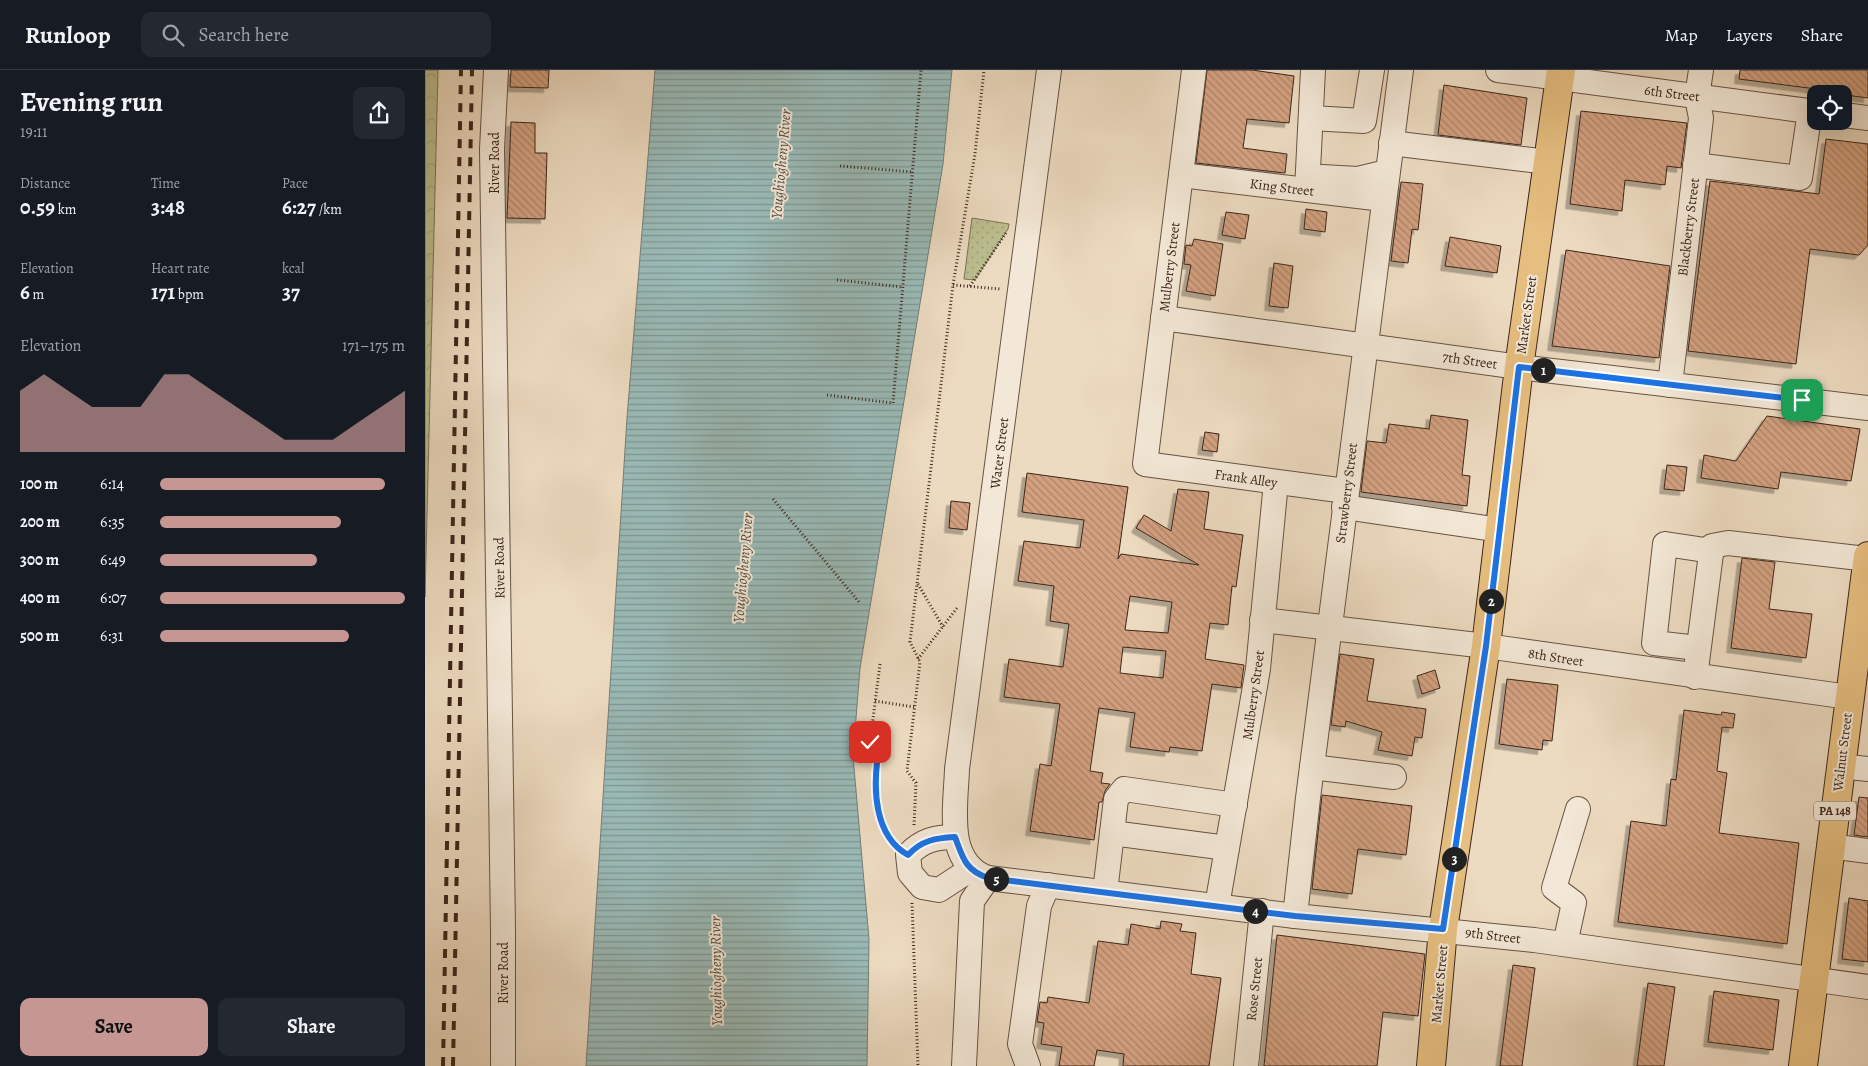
<!DOCTYPE html>
<html lang="en">
<head>
<meta charset="utf-8">
<style>
  body { margin:0; font-family:Alegreya,serif; background:#242831; color:#f1f3f6; height:100vh; display:flex; flex-direction:column; font-size:19px; white-space:nowrap }
  * { box-sizing:border-box; margin:0 }
  p { font-size:16px; color:#9ea1a6 }
  .icon { flex:none; width:28px; height:28px; fill:none; stroke:currentColor; stroke-width:2; stroke-linecap:round; stroke-linejoin:round }
  .map { position:relative; flex:1; overflow:hidden }
  .drawer { display:flex; flex-direction:column; background:#171b24; width:425px }
  .drawer>* { flex:none }
  .fabs { position:absolute; left:1382px; top:15px; display:grid; gap:10px }
  .fabs a { display:grid; place-items:center; width:45px; height:45px; border-radius:10px; background:#171b24; box-shadow:0 5px 20px #0002; font-size:25px }
  .pin { position:absolute; display:grid; place-items:center; width:42px; height:42px; color:#fff; margin:-21px; border-radius:10px; box-shadow:0 2px 8px #0006 }
  .km { position:absolute; width:25px; height:25px; margin:-12px; border-radius:50%; background:#222; color:#fff; font-size:14px; line-height:25px; text-align:center }
  .round { display:grid; place-items:center; flex:none; width:52px; height:52px; border-radius:10px; background:#242831 }
  .head { display:flex; align-items:center; justify-content:space-between; height:85px; padding:0 20px }
  h1 { font-size:28px; font-weight:700; line-height:38px }
  .stats { display:grid; grid-template-columns:repeat(3,1fr); gap:8px; height:85px; padding:5px 20px }
  .stats div { display:grid; align-content:center }
  .stats b { font-size:21px; font-weight:700 }
  .stats small { font-size:14px; font-weight:400 }
  .stats p { font-size:14px }
  .chart { height:140px; padding:10px 20px }
  .chart p { display:flex; justify-content:space-between }
  .chart svg { width:100%; height:90px; margin-top:5px; fill:#c59692; opacity:.7 }
  .cta { display:flex; gap:10px; margin-top:auto; padding:10px 20px }
  .cta a { flex:1; height:58px; border-radius:10px; background:#c59692; color:#111; font-size:20px; font-weight:700; line-height:58px; text-align:center }
  .cta a+a { background:#242831; color:#f1f3f6 }
  ul { padding:0 20px; list-style:none; font-size:16px }
  li { display:grid; grid-template-columns:80px 60px 1fr; align-items:center; height:38px }
  li i { height:12px; border-radius:6px; background:#c59692 }
  header { display:flex; align-items:center; gap:30px; box-sizing:border-box; height:70px; padding:0 25px; background:#171b24; border-bottom:1px solid #363941 }
  header strong { font-size:24px }
  nav { display:flex; gap:28px; margin-inline-start:auto; font-size:18px }
  .search { width:350px; height:45px; background:#242831; display:flex; align-items:center; gap:12px; box-sizing:border-box; padding:0 18px; border-radius:10px; color:#9ea1a6; font-size:19px }
  main { display:flex; flex:1; min-height:0 }
  .map>svg:first-child { display:block }
  .forest { fill:url(#forest-crowns); stroke:#7c7256 }
  .park { fill:url(#park-dots); stroke:#7c7256 }
  .water { fill:url(#water-rules); stroke:#747f79 }
  .building { fill:url(#building-back-hatch); stroke:#3c261b; fill-rule:evenodd; filter:url(#shadow) }
  .lines { fill:none; stroke-linecap:round; stroke-linejoin:round }
  .minor-casing { stroke:#685344; stroke-width:26 }
  .major-casing { stroke:#3c261b; stroke-width:30 }
  .path { stroke:#3c261b; stroke-width:3; stroke-dasharray:1 2.5; stroke-linecap:butt }
  .minor { stroke:#f3e8d7; stroke-width:24 }
  .major { stroke:#e6be80; stroke-width:28 }
  .rail { stroke:#3c261b; stroke-width:4; stroke-dasharray:9 9; stroke-linecap:butt }
  .route-casing { stroke:#fff; stroke-width:10 }
  .route { stroke:#1a73e8; stroke-width:6 }
  .labels { text-anchor:middle; stroke-width:4; stroke-linejoin:round; paint-order:stroke }
  .shield { fill:#f3e8d7; stroke:#736053; stroke-width:1 }
  .shield-label { font-size:12px; font-weight:bold; fill:#3c261b }
  .street-label { font-size:14px; fill:#3c261b; stroke:#f3e8d7 }
  .water-label { font-size:15px; font-style:italic; fill:#544b42; stroke:#f3e8d7 }
</style>
</head>
<body>
<header>
<strong>Runloop</strong>
<div class="search"><svg class="icon" aria-label="search" viewBox="0 0 24 24"><circle cx="10" cy="10" r="6"/><path d="M15 15l6 6"/></svg>Search here</div>
<nav><a>Map</a><a>Layers</a><a>Share</a></nav>
</header>
<main>
<section class="drawer">
<div class="head"><div><h1>Evening run</h1><p>19:11</p></div><a class="round"><svg class="icon" aria-label="share" viewBox="0 0 24 24"><path d="M12 15V3M7 8l5-5 5 5M5 13v7h14v-7"/></svg></a></div>
<div class="stats">
<div><p>Distance</p><b>0.59<small> km</small></b></div>
<div><p>Time</p><b>3:48</b></div>
<div><p>Pace</p><b>6:27<small> /km</small></b></div>
</div>
<div class="stats">
<div><p>Elevation</p><b>6<small> m</small></b></div>
<div><p>Heart rate</p><b>171<small> bpm</small></b></div>
<div><p>kcal</p><b>37</b></div>
</div>
<div class="chart"><p><span>Elevation</span>171–175 m</p>
<svg viewBox="0 0 160 44" preserveAspectRatio="none"><path d="M0 44V14L10 6L20 14L30 22L40 22L50 22L60 6L70 6L80 14L90 22L100 30L110 38L120 38L130 38L140 30L150 22L160 14V44z"/></svg>
</div>
<ul>
<li><b>100 m</b>6:14<i style="width:92%"></i></li>
<li><b>200 m</b>6:35<i style="width:74%"></i></li>
<li><b>300 m</b>6:49<i style="width:64%"></i></li>
<li><b>400 m</b>6:07<i style="width:100%"></i></li>
<li><b>500 m</b>6:31<i style="width:77%"></i></li>
</ul>
<div class="cta"><a>Save</a><a>Share</a></div>
</section>
<div class="map">
<svg width="1443" height="996" viewBox="0 0 1443 996">
  <defs>
    <pattern id="forest-crowns" width="20" height="18" patternUnits="userSpaceOnUse" patternTransform="scale(1.25)"><rect width="20" height="18" fill="#bcbf90"/><path d="M2 6a3 3 0 1 1 6 0M12 15a3 3 0 1 1 6 0" fill="none" stroke="#a2a47c"/></pattern>
    <pattern id="park-dots" width="8" height="8" patternUnits="userSpaceOnUse" patternTransform="scale(1.25)"><rect width="8" height="8" fill="#bcbf90"/><path d="M2 2h.1M6 6h.1" fill="none" stroke="#a2a47c" stroke-width="1.8" stroke-linecap="round"/></pattern>
    <pattern id="water-rules" width="6" height="5" patternUnits="userSpaceOnUse" patternTransform="scale(1.25)"><rect width="6" height="5" fill="#9abab7"/><path d="M0 2.5h6" fill="none" stroke="#7f9794"/></pattern>
    <pattern id="building-back-hatch" width="6" height="6" patternUnits="userSpaceOnUse" patternTransform="scale(1.25)"><rect width="6" height="6" fill="#d4a180"/><path d="M-1 5l2 2M0 0l6 6M5-1l2 2" fill="none" stroke="#ad8368"/></pattern>
    <filter id="shadow"><feDropShadow dx="-4.5" dy="4.5" stdDeviation="0" flood-color="#0004"/></filter>
  </defs>
  <rect width="100%" height="100%" fill="#eddbc1"/>
  <filter id="stains"><feTurbulence type="fractalNoise" baseFrequency=".004" numOctaves="4"/><feColorMatrix values="0 0 0 0 .2 0 0 0 0 .09 0 0 0 0 .02 0 0 0 .5 -.17"/></filter>
  <radialGradient id="worn" r=".72"><stop offset=".6" stop-color="#630" stop-opacity="0"/><stop offset="1" stop-color="#630" stop-opacity=".3"/></radialGradient>
  <path class="forest" d="M0,0H13L0,527Z"/>
  <path class="park" d="M547,148L584,154L583,159L550,210L539,209Z"/>
  <path class="water" d="M230,0H527L518,94L435,598L428,686L444,869L442,996H161L202,348Z"/>
  <g class="building">
    <path d="M86,0H124L123,18L85,17Z"/>
    <path d="M782,0H827L869,6L864,53L822,49L818,78L862,84L860,103L771,93Z"/>
    <path d="M1315,0H1443V28L1391,21V19L1314,9Z"/>
    <path d="M1019,15L1102,28L1096,75L1013,65Z"/>
    <path d="M1156,41L1262,53L1256,98L1242,96L1240,115L1200,110L1197,141L1145,134Z"/>
    <path d="M86,52L110,53V83H122L120,149L82,148Z"/>
    <path d="M1401,69L1443,74V175L1434,185L1385,179L1371,294L1263,281L1285,111L1394,124Z"/>
    <path d="M976,112L998,114L993,160L987,159L983,193L966,191Z"/>
    <path d="M881,139L902,142L900,162L879,159Z"/>
    <path d="M801,142L824,145L820,169L797,165Z"/>
    <path d="M1025,167L1076,176L1072,203L1020,196Z"/>
    <path d="M769,169L798,174L790,226L761,221L766,195L759,194L761,175L767,176Z"/>
    <path d="M1141,180L1245,196L1234,288L1127,276Z"/>
    <path d="M849,193L868,196L863,238L844,236Z"/>
    <path d="M1006,345L1043,350L1037,405L1045,406L1042,436L936,422L942,371L961,373L964,354L1004,359Z"/>
    <path d="M1342,346L1435,359L1426,411L1356,402L1353,419L1276,408L1279,385L1311,391Z"/>
    <path d="M780,362L794,364L792,382L777,380Z"/>
    <path d="M1242,395L1262,397L1259,421L1239,419Z"/>
    <path d="M602,403L703,417L693,489L696,484L774,495L711,458L719,445L746,461L753,419L784,422L779,459L818,465L811,517L807,516L803,555L785,553L780,589L819,595L816,618L787,614L777,681L745,677L744,682L705,677L710,643L674,638L665,701L678,703L676,713L685,714L680,721L677,732H674L669,770L605,761L615,694L626,696L635,634L579,627L584,589L638,597L644,554L625,551L629,516L593,511L599,471L655,478L659,450L597,442ZM705,526L747,532L743,563L700,560ZM698,577L741,581L738,608L695,603Z"/>
    <path d="M526,431L545,433L542,460L524,458Z"/>
    <path d="M1317,488L1350,492L1344,539L1387,544L1381,588L1306,578Z"/>
    <path d="M915,584L949,589L942,631L1001,639L997,668L990,667L987,686L953,680L957,662L921,651L920,657L906,655Z"/>
    <path d="M1010,600L1015,618L997,624L992,606Z"/>
    <path d="M1082,609L1133,615L1127,671L1118,670L1117,680L1074,674Z"/>
    <path d="M1259,640L1296,645L1297,642L1310,644L1308,658L1297,657L1292,701L1302,703L1294,763L1374,773L1362,874L1193,852L1206,751L1241,756L1246,709L1251,710Z"/>
    <path d="M897,725L987,736L981,785L933,779L927,824L887,819Z"/>
    <path d="M1434,727L1443,728V767L1429,765Z"/>
    <path d="M1424,828L1443,831V892L1417,889Z"/>
    <path d="M736,851L757,854L755,861L771,863L766,904L796,908L784,996H698L699,984L672,980L669,996H634L637,977L616,974L619,953L612,952L615,932L622,933L623,927L664,933L673,871L703,875L706,854L735,859Z"/>
    <path d="M852,865L1000,884L993,946L958,942L952,996H839Z"/>
    <path d="M1088,895L1110,898L1097,996H1075Z"/>
    <path d="M1223,913L1250,917L1239,996H1212Z"/>
    <path d="M1289,921L1354,930L1348,980L1283,972Z"/>
  </g>
  <g class="lines">
    <g class="minor-casing">
      <g id="minor">
        <path d="M71,0L67,79L78,860V996"/>
        <path d="M624,0L532,699C531,735 519,793 563,808L870,846L1109,870L1443,917"/>
        <path d="M769,0L720,394L921,421"/>
        <path d="M1073,0L1391,42"/>
        <path d="M1419,45L1443,48"/>
        <path d="M886,48L939,51L947,0"/>
        <path d="M966,73L1123,92"/>
        <path d="M1270,95L1375,108L1385,41"/>
        <path d="M756,105L958,129"/>
        <path d="M897,107L933,109L962,102"/>
        <path d="M882,120L888,0"/>
        <path d="M738,248L1094,297L1443,338"/>
        <path d="M1245,315L1276,48L1272,27L1276,0"/>
        <path d="M919,437L1075,460"/>
        <path d="M837,550L1061,576L1424,627"/>
        <path d="M1273,578L1229,573L1240,474L1287,481"/>
        <path d="M1270,607L1287,476L1303,473L1443,489"/>
        <path d="M1415,696L1443,699"/>
        <path d="M887,697L969,707"/>
        <path d="M687,763L802,778"/>
        <path d="M530,767C511,767 497,770 483,785L485,803L497,817L514,820L546,799"/>
        <path d="M1405,776L1443,781"/>
        <path d="M680,822L691,729L699,719L810,735"/>
        <path d="M792,836L833,599L851,412"/>
        <path d="M870,846L883,728L976,0"/>
        <path d="M1140,874L1149,833L1129,818L1153,739"/>
        <path d="M539,996L547,831L563,808"/>
        <path d="M603,996L595,974L614,836L623,815"/>
        <path d="M821,996L837,841"/>
      </g>
    </g>
    <g class="major-casing">
      <g id="major">
        <path d="M1006,996L1018,859L1061,576L1094,297L1136,0"/>
        <path d="M1378,996L1443,486"/>
      </g>
    </g>
    <g class="path">
      <path d="M415,96L488,102"/>
      <path d="M412,210L478,217"/>
      <path d="M528,215L575,219"/>
      <path d="M545,216L581,163"/>
      <path d="M402,325L468,333L496,0"/>
      <path d="M348,429L434,532"/>
      <path d="M493,514L518,557"/>
      <path d="M493,589L532,538"/>
      <path d="M455,594L445,672L453,685L450,703L452,743L468,772"/>
      <path d="M450,631L489,637"/>
      <path d="M489,755L491,713L482,701L495,592L485,572L528,215L550,84L559,0"/>
      <path d="M487,833L493,996"/>
    </g>
    <use href="#minor" class="minor"/>
    <use href="#major" class="major"/>
    <g class="rail">
      <path d="M18,996L36,0"/>
      <path d="M28,996L47,0"/>
    </g>
  </g>
  <g class="lines">
    <g class="route-casing">
      <path id="route" d="M445,672L453,685C448,719 449,766 483,785C497,770 511,768 530,767C538,788 540,800 563,808L870,846L1018,859L1061,576L1094,297L1377,330"/>
    </g>
    <use href="#route" class="route"/>
  </g>
  <g class="labels">
    <rect class="shield" x="1389" y="731.5" width="42" height="19" rx="4"/>
    <g class="shield-label">
      <text x="1410" y="745">PA 148</text>
    </g>
    <g class="street-label">
      <text transform="translate(1247 23) rotate(7)" y="5">6th Street</text>
      <text transform="translate(69 93) rotate(-90)" y="5">River Road</text>
      <text transform="translate(857 117) rotate(7)" y="5">King Street</text>
      <text transform="translate(1263 157) rotate(-83)" y="5">Blackberry Street</text>
      <text transform="translate(744 197) rotate(-83)" y="5">Mulberry Street</text>
      <text transform="translate(1101 245) rotate(-82)" y="5">Market Street</text>
      <text transform="translate(1045 290) rotate(8)" y="5">7th Street</text>
      <text transform="translate(574 383) rotate(-83)" y="5">Water Street</text>
      <text transform="translate(821 408) rotate(8)" y="5">Frank Alley</text>
      <text transform="translate(921 423) rotate(-83)" y="5">Strawberry Street</text>
      <text transform="translate(74 498) rotate(-91)" y="5">River Road</text>
      <text transform="translate(1131 587) rotate(9)" y="5">8th Street</text>
      <text transform="translate(828 625) rotate(-82)" y="5">Mulberry Street</text>
      <text transform="translate(1417 682) rotate(-83)" y="5">Walnut Street</text>
      <text transform="translate(1068 865) rotate(7)" y="5">9th Street</text>
      <text transform="translate(78 903) rotate(-90)" y="5">River Road</text>
      <text transform="translate(1014 914) rotate(-85)" y="5">Market Street</text>
      <text transform="translate(829 919) rotate(-84)" y="5">Rose Street</text>
    </g>
    <g class="water-label">
      <text transform="translate(356 94) rotate(-85)" y="5">Youghiogheny River</text>
      <text transform="translate(318 498) rotate(-85)" y="5">Youghiogheny River</text>
      <text transform="translate(291 901) rotate(-91)" y="5">Youghiogheny River</text>
    </g>
  </g>
  <rect width="100%" height="100%" filter="url(#stains)"/>
  <rect width="100%" height="100%" fill="url(#worn)"/>
</svg>
<div class="fabs">
<a><svg class="icon" aria-label="locate" viewBox="0 0 24 24"><circle cx="12" cy="12" r="6"/><path d="M12 2v4M12 18v4M2 12h4M18 12h4"/></svg></a>
</div>
<div class="pin" style="left:1377px;top:330px;background:#1e9e55"><svg class="icon" aria-label="arrive" viewBox="0 0 24 24"><path d="M6 21V4h12l-3 4 3 4H6"/></svg></div>
<div class="pin" style="left:445px;top:672px;background:#d93025"><svg class="icon" aria-label="check" viewBox="0 0 24 24"><path d="M5 12l5 5 9-10"/></svg></div>
<b class="km" style="left:1118px;top:300px">1</b>
<b class="km" style="left:1066px;top:531px">2</b>
<b class="km" style="left:1029px;top:789px">3</b>
<b class="km" style="left:830px;top:841px">4</b>
<b class="km" style="left:571px;top:809px">5</b>
</div>
</main>
</body>
</html>
